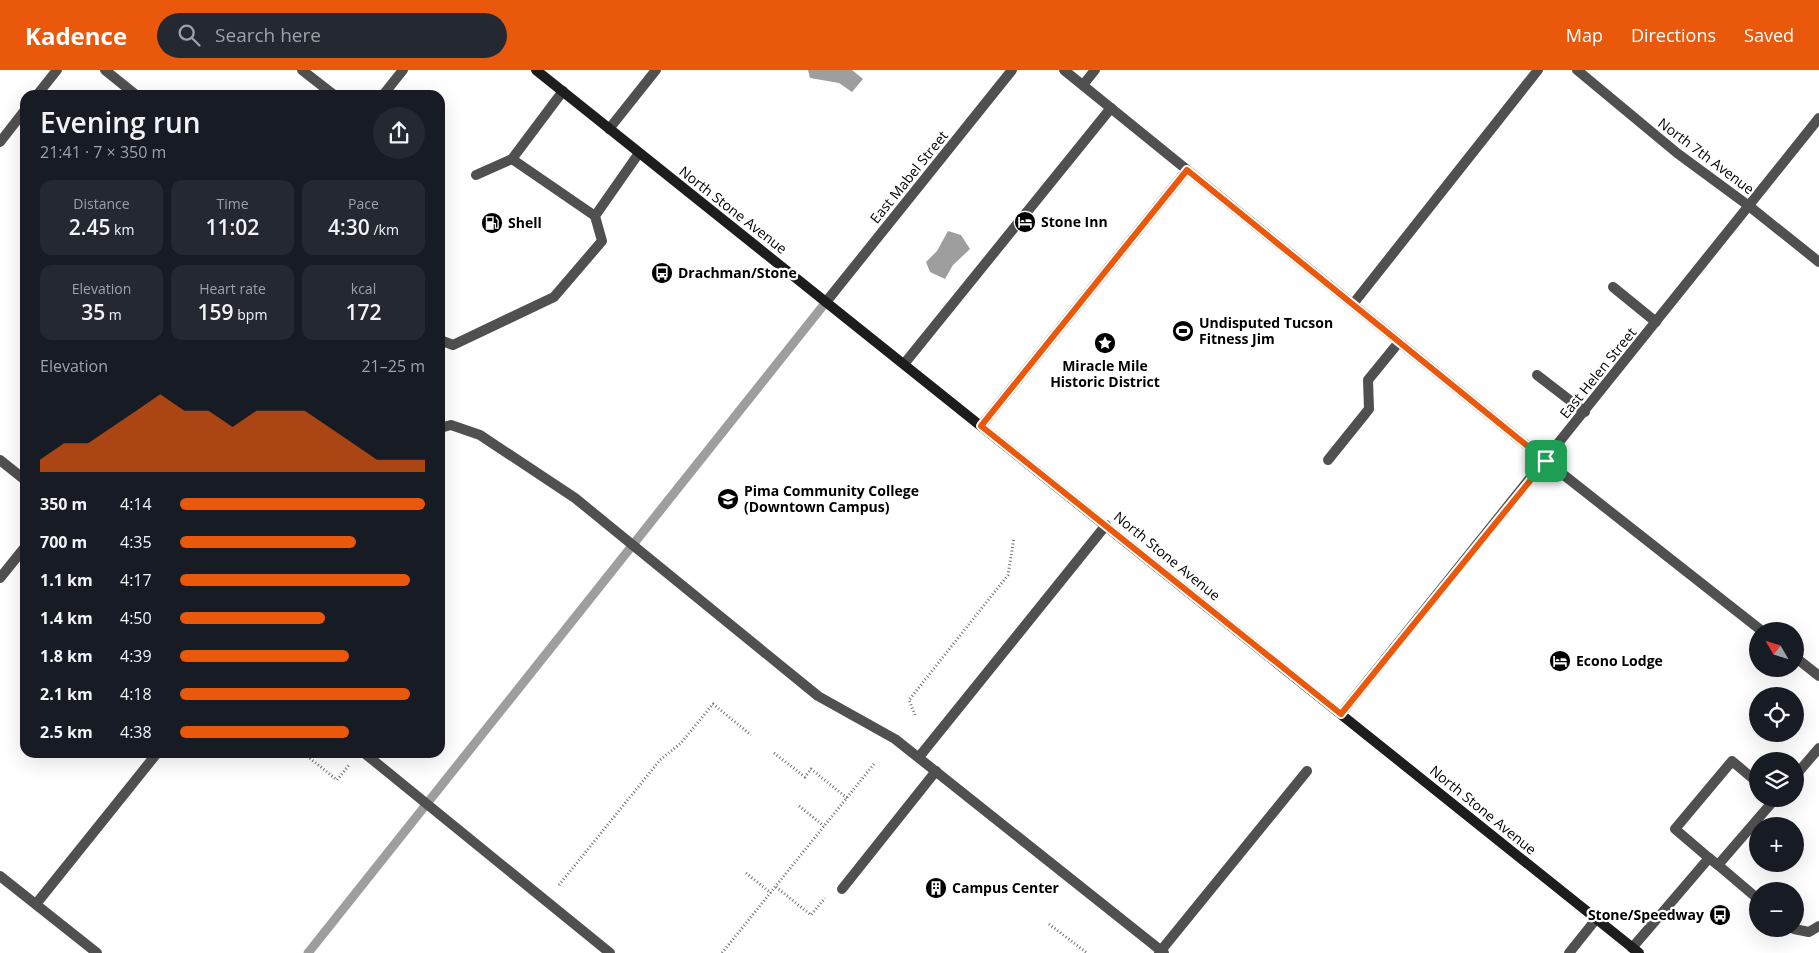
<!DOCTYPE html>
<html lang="en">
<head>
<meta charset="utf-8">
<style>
  body { margin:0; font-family:"Open Sans",sans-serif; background:#242831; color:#f1f3f6; height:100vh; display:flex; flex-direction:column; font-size:19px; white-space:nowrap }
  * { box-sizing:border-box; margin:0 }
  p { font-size:16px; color:#9ea1a6 }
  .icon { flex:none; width:28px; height:28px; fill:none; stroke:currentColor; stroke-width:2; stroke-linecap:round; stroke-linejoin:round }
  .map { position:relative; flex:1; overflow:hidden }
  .side { position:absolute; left:20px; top:20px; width:425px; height:668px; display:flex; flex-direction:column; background:#171b24; border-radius:15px; box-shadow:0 5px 20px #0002 }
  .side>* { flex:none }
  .needle { width:32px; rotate:309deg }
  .fabs { position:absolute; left:1749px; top:552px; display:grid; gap:10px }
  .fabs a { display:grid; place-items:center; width:55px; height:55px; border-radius:50%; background:#171b24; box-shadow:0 5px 20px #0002; font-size:25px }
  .pin { position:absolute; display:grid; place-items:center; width:42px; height:42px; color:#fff; margin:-21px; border-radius:10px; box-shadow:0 2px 8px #0006 }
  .round { display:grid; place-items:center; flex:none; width:52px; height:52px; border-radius:26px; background:#242831 }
  .head { display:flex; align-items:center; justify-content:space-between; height:85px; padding:0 20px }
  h1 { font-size:28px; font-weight:600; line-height:38px }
  .stats { display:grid; grid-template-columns:repeat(3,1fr); gap:8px; height:85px; padding:5px 20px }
  .stats div { display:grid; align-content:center; border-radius:12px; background:#242831; text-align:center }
  .stats b { font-size:21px; font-weight:600 }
  .stats small { font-size:14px; font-weight:400 }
  .stats p { font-size:14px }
  .chart { height:140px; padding:10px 20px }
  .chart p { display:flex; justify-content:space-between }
  .chart svg { width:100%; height:90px; margin-top:5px; fill:#ea580c; opacity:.7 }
  ul { padding:0 20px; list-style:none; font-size:16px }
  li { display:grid; grid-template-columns:80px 60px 1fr; align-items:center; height:38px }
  li i { height:12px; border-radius:6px; background:#ea580c }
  header { display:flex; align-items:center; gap:30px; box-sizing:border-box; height:70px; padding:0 25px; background:#ea580c; color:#fff }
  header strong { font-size:24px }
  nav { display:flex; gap:28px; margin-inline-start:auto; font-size:18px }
  .search { width:350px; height:45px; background:#242831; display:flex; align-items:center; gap:12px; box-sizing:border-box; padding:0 18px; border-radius:28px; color:#9ea1a6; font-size:19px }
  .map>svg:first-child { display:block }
  .water { fill:#9e9e9e }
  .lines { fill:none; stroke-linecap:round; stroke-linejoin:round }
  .stream { stroke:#9e9e9e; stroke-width:9 }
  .path { stroke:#727272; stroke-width:3; stroke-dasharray:1 2.5; stroke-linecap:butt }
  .service { stroke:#505050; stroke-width:10 }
  .pedestrian { stroke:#505050; stroke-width:10 }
  .minor { stroke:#505050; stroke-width:10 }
  .tertiary { stroke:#505050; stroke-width:10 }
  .secondary { stroke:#1d1d1d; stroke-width:10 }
  .route-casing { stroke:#fff; stroke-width:10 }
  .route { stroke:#ea580c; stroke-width:6 }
  .labels { text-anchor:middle; stroke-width:4.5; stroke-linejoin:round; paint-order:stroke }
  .street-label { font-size:14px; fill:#000; stroke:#fff }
  .poi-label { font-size:14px; font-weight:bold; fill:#000; stroke:#fff; text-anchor:start }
</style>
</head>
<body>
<header>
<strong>Kadence</strong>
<div class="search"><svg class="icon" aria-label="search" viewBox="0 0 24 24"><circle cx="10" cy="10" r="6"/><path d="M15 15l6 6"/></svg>Search here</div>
<nav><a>Map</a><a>Directions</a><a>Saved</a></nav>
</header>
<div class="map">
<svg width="1819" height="883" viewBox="0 0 1819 883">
  <rect width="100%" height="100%" fill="#fff"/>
  <g class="water">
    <path d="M808,0H852L863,9L852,22L839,13L810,8Z"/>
    <path d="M948,161L961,165L970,179L953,195L945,209L930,202L926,192L937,181Z"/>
  </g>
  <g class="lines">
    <path class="stream" d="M308,883L826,232"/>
    <g class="path">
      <path d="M915,645L909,630L1008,505L1014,468"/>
      <path d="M774,683L805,707L811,699L847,728"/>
      <path d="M307,686L337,710L349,695"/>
      <path d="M799,736L824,756"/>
      <path d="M746,803L771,823"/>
      <path d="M559,815L660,690L681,673L713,634L751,665"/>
      <path d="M776,817L811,845L825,828"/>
      <path d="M1049,854L1087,883"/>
      <path d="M722,883L874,694"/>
    </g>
    <g class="service">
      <path d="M105,0L136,25"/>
      <path d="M302,0L334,25"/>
      <path d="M1064,0L1546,391L1762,561"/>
      <path d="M1083,15L1095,0"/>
      <path d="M37,25L57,0"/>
      <path d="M609,59L656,0"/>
      <path d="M0,72L25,40"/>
      <path d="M512,89L595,146"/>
      <path d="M476,105L512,89L563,21"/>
      <path d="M1613,217L1656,252"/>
      <path d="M1353,234L1538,0"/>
      <path d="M440,270L453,275L554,227L602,171L595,146L639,83"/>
      <path d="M904,294L1111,38"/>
      <path d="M1537,305L1585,342"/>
      <path d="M981,356L1187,100"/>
      <path d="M440,358L451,355L480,365L575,428L818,626L895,669L1164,883"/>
      <path d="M1328,390L1369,339L1368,310L1399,272"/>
      <path d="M1795,587L1819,606"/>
      <path d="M919,687L1106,455"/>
      <path d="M1795,706L1819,678"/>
      <path d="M1709,788L1675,759L1732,691L1758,713"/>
      <path d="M1718,795L1758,829"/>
      <path d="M0,806L97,883"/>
      <path d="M842,819L936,701"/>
      <path d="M36,834L158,682"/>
      <path d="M1794,859L1809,862L1819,856"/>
      <path d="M1632,878L1709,788L1718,795L1775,729"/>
      <path d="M1569,883L1597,848"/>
    </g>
    <g class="pedestrian">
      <path d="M363,682L610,883"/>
      <path d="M1159,883L1307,701"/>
    </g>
    <g class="minor">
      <path d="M1577,0L1677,83L1749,136L1819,192"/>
      <path d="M826,232L1012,0"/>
      <path d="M0,390L25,410"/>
      <path d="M1341,644L1819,48"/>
    </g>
    <g class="tertiary">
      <path d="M383,25L403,0"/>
      <path d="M0,508L25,477"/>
    </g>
    <path class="secondary" d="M536,0L1639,883"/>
  </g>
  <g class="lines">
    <g class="route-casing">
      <path id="route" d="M1187,100L1546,391L1341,644L981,356Z"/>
    </g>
    <use href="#route" class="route"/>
  </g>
  <defs>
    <g id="hotel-disc" transform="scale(1.125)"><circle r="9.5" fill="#000" stroke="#fff"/><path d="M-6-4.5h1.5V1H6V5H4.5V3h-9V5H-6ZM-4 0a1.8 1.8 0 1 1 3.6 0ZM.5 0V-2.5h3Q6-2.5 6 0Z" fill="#fff"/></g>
    <g id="fuel-disc" transform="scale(1.125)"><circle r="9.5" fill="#000" stroke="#fff"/><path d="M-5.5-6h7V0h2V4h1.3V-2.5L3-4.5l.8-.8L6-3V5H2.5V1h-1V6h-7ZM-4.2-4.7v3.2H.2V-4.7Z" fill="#fff"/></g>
    <g id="bus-disc" transform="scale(1.125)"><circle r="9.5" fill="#000" stroke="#fff"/><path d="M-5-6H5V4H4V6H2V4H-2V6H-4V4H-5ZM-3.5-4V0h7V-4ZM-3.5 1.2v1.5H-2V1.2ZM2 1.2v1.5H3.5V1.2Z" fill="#fff"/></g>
    <g id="stadium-disc" transform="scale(1.125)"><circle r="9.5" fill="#000" stroke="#fff"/><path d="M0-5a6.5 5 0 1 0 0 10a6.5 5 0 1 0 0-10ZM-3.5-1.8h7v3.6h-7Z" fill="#fff"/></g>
    <g id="sight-disc" transform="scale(1.125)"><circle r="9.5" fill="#000" stroke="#fff"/><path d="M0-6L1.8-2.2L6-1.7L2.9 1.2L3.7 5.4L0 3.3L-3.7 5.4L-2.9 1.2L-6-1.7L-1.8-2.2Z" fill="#fff"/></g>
    <g id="university-disc" transform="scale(1.125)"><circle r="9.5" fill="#000" stroke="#fff"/><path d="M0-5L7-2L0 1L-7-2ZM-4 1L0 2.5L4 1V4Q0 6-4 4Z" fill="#fff"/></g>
    <g id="building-disc" transform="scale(1.125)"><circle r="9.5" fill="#000" stroke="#fff"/><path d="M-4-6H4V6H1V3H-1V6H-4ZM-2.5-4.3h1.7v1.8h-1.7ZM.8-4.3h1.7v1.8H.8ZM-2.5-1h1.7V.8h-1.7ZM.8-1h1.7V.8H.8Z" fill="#fff"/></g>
  </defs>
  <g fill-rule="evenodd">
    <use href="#hotel-disc" x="1025" y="152"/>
    <use href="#fuel-disc" x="492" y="153"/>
    <use href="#bus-disc" x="662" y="203"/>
    <use href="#stadium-disc" x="1183" y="261"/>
    <use href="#sight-disc" x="1105" y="273"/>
    <use href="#university-disc" x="728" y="429"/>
    <use href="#hotel-disc" x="1560" y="591"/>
    <use href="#building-disc" x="936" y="818"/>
    <use href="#bus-disc" x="1720" y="845"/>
  </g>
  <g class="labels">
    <g class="street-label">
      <text transform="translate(1706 86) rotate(37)" y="5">North 7th Avenue</text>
      <text transform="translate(909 107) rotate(-51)" y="5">East Mabel Street</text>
      <text transform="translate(733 140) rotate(38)" y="5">North Stone Avenue</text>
      <text transform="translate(1598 303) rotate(-51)" y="5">East Helen Street</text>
      <text transform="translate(1167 486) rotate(39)" y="5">North Stone Avenue</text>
      <text transform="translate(1483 740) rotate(39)" y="5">North Stone Avenue</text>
    </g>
    <g class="poi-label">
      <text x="1041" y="157">Stone Inn</text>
      <text x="508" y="158">Shell</text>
      <text x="678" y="208">Drachman/Stone</text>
      <text x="1199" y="258">Undisputed Tucson<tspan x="1199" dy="16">Fitness Jim</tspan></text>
      <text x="1105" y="301" text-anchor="middle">Miracle Mile<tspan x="1105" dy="16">Historic District</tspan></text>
      <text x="744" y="426">Pima Community College<tspan x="744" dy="16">(Downtown Campus)</tspan></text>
      <text x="1576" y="596">Econo Lodge</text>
      <text x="952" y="823">Campus Center</text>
      <text x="1704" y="850" text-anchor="end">Stone/Speedway</text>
    </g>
  </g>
</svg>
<div class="fabs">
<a><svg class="needle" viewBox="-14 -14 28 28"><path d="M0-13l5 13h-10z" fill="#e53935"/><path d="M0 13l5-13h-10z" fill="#9ea1a6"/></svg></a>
<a><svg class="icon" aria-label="locate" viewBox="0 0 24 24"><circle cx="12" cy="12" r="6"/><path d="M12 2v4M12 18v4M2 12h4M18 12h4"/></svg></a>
<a><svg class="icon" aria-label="layers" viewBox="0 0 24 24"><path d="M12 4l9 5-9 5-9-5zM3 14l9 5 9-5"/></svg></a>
<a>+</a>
<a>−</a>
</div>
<div class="pin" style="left:1546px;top:391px;background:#1e9e55"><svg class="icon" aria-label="arrive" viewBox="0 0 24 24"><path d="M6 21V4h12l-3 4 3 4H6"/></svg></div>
<section class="side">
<div class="head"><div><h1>Evening run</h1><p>21:41 · 7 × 350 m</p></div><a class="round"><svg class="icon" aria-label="share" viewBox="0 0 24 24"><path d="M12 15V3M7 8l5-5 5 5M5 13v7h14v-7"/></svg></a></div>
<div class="stats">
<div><p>Distance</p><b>2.45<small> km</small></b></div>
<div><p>Time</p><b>11:02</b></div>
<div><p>Pace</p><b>4:30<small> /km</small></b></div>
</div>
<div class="stats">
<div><p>Elevation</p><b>35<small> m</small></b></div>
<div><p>Heart rate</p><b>159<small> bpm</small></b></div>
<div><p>kcal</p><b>172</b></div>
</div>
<div class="chart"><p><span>Elevation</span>21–25 m</p>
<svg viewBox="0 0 160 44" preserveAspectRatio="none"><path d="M0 44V38L10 30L20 30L30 22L40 14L50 6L60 14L70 14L80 22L90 14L100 14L110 14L120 22L130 30L140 38L150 38L160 38V44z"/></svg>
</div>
<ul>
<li><b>350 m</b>4:14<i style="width:100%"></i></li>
<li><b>700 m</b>4:35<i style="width:72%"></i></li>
<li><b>1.1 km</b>4:17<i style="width:94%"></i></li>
<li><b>1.4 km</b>4:50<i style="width:59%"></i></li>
<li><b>1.8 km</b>4:39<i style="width:69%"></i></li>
<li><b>2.1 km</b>4:18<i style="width:94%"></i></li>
<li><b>2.5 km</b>4:38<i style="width:69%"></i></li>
</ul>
</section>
</div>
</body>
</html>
